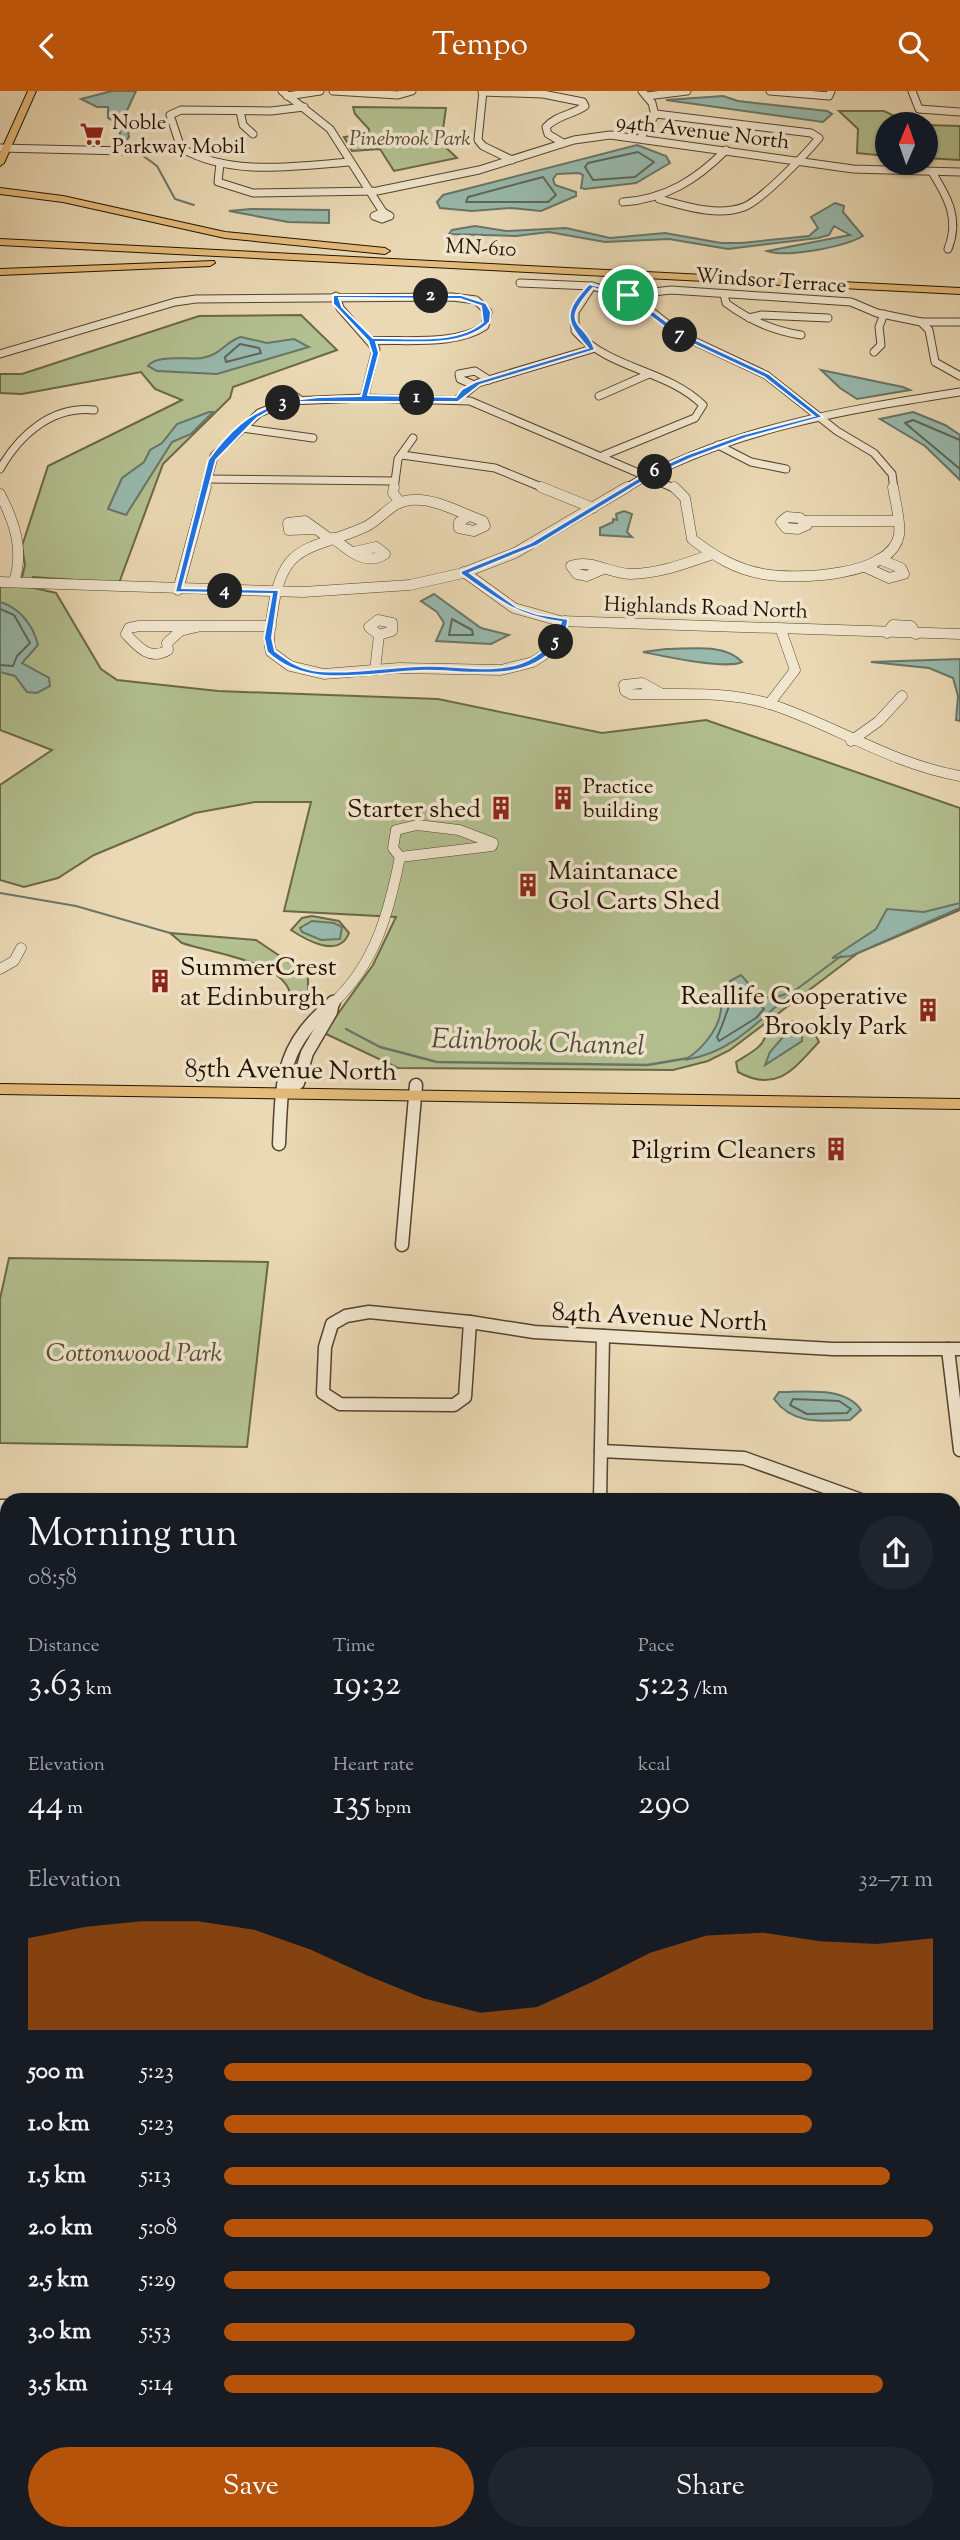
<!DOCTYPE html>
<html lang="en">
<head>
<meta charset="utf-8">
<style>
  body { margin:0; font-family:"Sorts Mill Goudy",serif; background:#20242c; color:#f1f3f6; height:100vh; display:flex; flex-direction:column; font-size:26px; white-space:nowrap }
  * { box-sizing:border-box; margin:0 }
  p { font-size:23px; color:#9ea1a6 }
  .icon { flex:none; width:38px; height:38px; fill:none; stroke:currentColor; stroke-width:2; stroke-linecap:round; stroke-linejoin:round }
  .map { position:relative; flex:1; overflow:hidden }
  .sheet { position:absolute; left:0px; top:1402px; width:961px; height:1048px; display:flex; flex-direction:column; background:#171b24; border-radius:21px 21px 0 0; box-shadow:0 2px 5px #0004 }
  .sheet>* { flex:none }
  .needle { width:46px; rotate:2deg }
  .controls { position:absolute; left:875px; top:21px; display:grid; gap:14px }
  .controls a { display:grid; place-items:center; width:63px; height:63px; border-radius:50%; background:#171b24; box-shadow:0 2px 5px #0004; font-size:35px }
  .pin { position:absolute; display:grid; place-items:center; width:60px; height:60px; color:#fff; margin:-30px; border:4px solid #fff; border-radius:50%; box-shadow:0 2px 7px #0007 }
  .km { position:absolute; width:35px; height:35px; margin:-18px; border-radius:50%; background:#222; color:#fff; font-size:19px; line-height:35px; text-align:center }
  .round { display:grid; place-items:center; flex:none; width:74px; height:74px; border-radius:37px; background:#20242c }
  .head { display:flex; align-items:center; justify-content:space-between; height:119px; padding:0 28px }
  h1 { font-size:38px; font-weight:600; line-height:52px }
  .stats { display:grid; grid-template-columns:repeat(3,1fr); gap:10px; height:119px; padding:7px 28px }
  .stats div { display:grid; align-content:center }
  .stats b { font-size:35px; font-weight:600 }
  .stats small { font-size:19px; font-weight:400 }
  .stats p { font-size:19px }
  .chart { height:196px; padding:14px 28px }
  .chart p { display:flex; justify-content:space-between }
  .chart svg { width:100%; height:126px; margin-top:7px; fill:#b45309; opacity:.7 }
  .cta { display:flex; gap:14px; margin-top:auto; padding:14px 28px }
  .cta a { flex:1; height:80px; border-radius:42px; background:#b45309; color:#fff; font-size:28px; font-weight:600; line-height:80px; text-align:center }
  .cta a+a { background:#20242c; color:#f1f3f6 }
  ul { padding:0 28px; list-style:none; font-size:23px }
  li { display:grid; grid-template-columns:112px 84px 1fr; align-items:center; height:52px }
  li i { height:18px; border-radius:9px; background:#b45309 }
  header { display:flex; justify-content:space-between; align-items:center; height:91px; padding:0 28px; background:#b45309; color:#fff; font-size:32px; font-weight:600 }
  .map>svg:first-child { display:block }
  .green { fill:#b3c090; stroke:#6b6848; stroke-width:2; fill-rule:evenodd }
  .water { fill:#98baae; stroke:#697668; stroke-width:2 }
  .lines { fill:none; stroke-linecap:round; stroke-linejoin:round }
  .shore { stroke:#5e6657; stroke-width:2 }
  .stream-far2 { stroke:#697668; stroke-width:2 }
  .stream-far1 { stroke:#697668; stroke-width:2.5 }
  .stream { stroke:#697668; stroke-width:3.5 }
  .minor-far3-casing { stroke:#55432d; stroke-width:9 }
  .minor-far2-casing { stroke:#55432d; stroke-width:11 }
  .minor-far1-casing { stroke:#55432d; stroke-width:15 }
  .minor-casing { stroke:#55432d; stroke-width:18 }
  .major-casing { stroke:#231100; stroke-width:2 }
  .highway-casing { stroke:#231100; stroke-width:2 }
  .minor-far3 { stroke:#f1e6ce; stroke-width:7 }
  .minor-far2 { stroke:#f1e6ce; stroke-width:10 }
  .minor-far1 { stroke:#f1e6ce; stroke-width:12 }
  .minor { stroke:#f1e6ce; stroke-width:16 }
  .major { fill:#e5bc7a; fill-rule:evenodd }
  .highway { fill:#e5bc7a; fill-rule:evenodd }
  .route { fill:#1a73e8; stroke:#fff; stroke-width:2; fill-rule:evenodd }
  .labels { text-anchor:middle; stroke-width:7; stroke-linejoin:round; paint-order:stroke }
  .far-poi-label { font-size:21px; fill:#231100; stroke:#f1e6ce; text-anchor:start }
  .far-street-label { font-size:21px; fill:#231100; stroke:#f1e6ce }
  .far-park-label { font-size:21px; font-style:italic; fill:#554e32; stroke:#f1e6ce }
  .poi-label { font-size:26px; fill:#231100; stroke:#f1e6ce; text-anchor:end }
  .street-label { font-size:26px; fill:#231100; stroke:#f1e6ce }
  .park-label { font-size:26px; font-style:italic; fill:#554e32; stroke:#f1e6ce }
  .water-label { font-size:28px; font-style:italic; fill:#4c4c3d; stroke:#f1e6ce }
</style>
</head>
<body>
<header><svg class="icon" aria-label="back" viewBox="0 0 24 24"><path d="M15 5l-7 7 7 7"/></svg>Tempo<svg class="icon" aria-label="search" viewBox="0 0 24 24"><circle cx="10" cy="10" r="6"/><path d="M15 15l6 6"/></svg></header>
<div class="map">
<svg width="960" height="2449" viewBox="0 0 960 2449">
  <rect width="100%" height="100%" fill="#ead9b4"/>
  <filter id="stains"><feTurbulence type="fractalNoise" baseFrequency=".00286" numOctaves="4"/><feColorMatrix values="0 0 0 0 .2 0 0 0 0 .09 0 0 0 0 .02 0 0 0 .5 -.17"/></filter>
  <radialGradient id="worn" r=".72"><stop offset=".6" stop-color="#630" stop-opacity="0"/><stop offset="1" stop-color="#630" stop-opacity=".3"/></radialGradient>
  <g class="green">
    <path d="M353,16L446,17L441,52L457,67L394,80L380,58L352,60L344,46L368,43L369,38L355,23Z"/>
    <path d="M839,20H884L911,33H887V65L857,62L858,38Z"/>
    <path d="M926,34L960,35V69L926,67Z"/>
    <path d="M301,224L337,259L233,296L230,307L163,373L119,492L33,486L30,496L56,502L101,578L117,589L218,600L438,608L602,642L706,629L960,717V819L858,862L730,959L708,970L673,979L398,977L324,942L373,874L396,826L284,820L311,711H255L195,722L94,764L58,787L24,796L0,789V694L52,659L0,639V495H20L25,474L22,455L48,375L182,309L155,298L141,281L22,303L0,302V283H22L199,225Z"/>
    <path d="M312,825L339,830L349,842C339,868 306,849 291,839L302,827Z"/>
    <path d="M170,842L256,849L308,884V904L290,902C282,870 210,862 182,852Z"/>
    <path d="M795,930L813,939L819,951C795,976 778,1003 738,981L736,971C747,963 765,957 766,941L777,932ZM790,941L802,950L766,973L770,962Z"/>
    <path d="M9,1167L268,1171L247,1356L0,1352V1208Z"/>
  </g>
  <g class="water">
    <path d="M112,0H136L125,24L129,46L126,50L120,47V34L108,27V16H97L81,8Z"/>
    <path d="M723,5L738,10L827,20L832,23L823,31L666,9Z"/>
    <path d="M637,54L666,65L670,72L636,92L585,98L581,97L583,84L579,82L557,83L553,88L555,94L576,101V105L541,120L511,117L472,120L440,117L437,111L443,104Z"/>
    <path d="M835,112L844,115L843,121L863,145C844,156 786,167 767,160L850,144L834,135L829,144L818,147L728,158L669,148L605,151L549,141L516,145L449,143L452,139L475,135L506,140L566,137L610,147L665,142L721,152H741L809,145L818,137L811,126Z"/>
    <path d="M251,118L329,119V132L288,131L229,120Z"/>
    <path d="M241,246L267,252L294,248L309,256L217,283L157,280L148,275C156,263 187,269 202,267C221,264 227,249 241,246Z"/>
    <path d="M821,279L903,296L910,299L857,308L840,297Z"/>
    <path d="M209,321H213L191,343L172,351L126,424L108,418L122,387L144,371L150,359L162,352L177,333Z"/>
    <path d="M913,321L945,334L960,344V389L925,355L880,328Z"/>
    <path d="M624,420L632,423L627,441L632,446L600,444V437L613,431V428L617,429L616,423Z"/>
    <path d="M434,503L481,537L509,544L491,553L436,550L444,532L437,521L421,510Z"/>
    <path d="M0,511C20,517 33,534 38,554L22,572L49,587L50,595L37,602L27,601L15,585L0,581Z"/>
    <path d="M666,558C691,558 725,552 742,571C725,579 663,565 643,561Z"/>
    <path d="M960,568V630L956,629L958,605L953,587L929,577L871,571Z"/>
    <path d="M960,812V817L851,865L832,867L876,838L887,818L924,821Z"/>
    <path d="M312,830L334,832L342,836L340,848L321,849L302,841L300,837Z"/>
    <path d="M741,884L760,906H777L794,900C759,929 732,962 685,969C704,957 724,933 721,909L729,899L730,890Z"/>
    <path d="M795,940L802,942V950L765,974L770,961L783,946L780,943Z"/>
    <path d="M779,1301C805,1301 845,1295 861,1319L850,1329C821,1330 793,1334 774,1308Z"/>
    <path d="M954,1655L960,1665V1783L954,1786Z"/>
  </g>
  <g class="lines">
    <g class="shore">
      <path d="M638,61L654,71L635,86L593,89L585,76L588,72Z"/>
      <path d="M543,86L556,104L548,111H466L468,106Z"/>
      <path d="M240,253L259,257L261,262L226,271L225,266Z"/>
      <path d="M960,349L913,329L905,332L960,378"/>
      <path d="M0,518L14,524L30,552L17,565L13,575L0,574"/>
      <path d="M452,528L472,539L473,544H449Z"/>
      <path d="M737,898L764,918L756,927L719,950L717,946C725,930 728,913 737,898Z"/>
      <path d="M793,1308L839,1310L851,1318L847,1322L807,1323L790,1314Z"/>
    </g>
    <g class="stream-far2">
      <path d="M138,61L157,75L175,108L194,114"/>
      <path d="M0,802L76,815L170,842"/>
      <path d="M793,901L841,865"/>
      <path d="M299,906V913"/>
    </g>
    <g class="stream-far1">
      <path d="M299,911L303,916"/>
      <path d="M346,938L380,956L437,971L647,974L689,967"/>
    </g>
    <path class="stream" d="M853,2443V2449"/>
    <g class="minor-far3-casing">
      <g id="minor-far3">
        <path d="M282,0L330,38L383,121"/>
        <path d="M333,0L398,4L412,0"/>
        <path d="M483,0L478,49L483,55L512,69"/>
        <path d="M770,0L829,5L831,0"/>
        <path d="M912,0L919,18L960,21"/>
        <path d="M482,1L543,3L583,11L585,15C572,24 557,24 546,36L548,43L563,52"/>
        <path d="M287,5L320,0"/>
        <path d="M647,5L687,0"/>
        <path d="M304,16L271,20L181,19L170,24L181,57C230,86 296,75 350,71"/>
        <path d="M240,20L243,34L253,43"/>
        <path d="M656,23L811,42L819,47C805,64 763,108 744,116C717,126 685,115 659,108"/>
        <path d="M641,46L655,24L652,12L642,0"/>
        <path d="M0,57L126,60"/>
        <path d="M220,72L218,91L253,102L377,100L479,79L574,49L610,44L853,78L960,81"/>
        <path d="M932,81C948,107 960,128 948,158"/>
        <path d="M623,111C666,108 696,89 726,59"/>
        <path d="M383,121L390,125L382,128L374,125Z"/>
        <path d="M520,192L592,195L636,208L681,244L766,284L837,340L874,362L892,383L894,398"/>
        <path d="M592,195L575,221V240C610,279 666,278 703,314L695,327L604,364"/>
        <path d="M724,203L726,212C749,229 773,240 801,244"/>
        <path d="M627,204L671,199L851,211L877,222L921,231L929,239L935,271L960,285"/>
        <path d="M336,205L340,217L376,258L364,307"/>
        <path d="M749,227L762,224L828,227"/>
        <path d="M921,231H960"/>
        <path d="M874,261L881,254L879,236L884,223"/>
        <path d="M0,263L175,211L196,208L452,206L476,209L488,221L485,235C456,255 406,248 371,250"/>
        <path d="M474,294L460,288L459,283L475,280L489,289"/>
        <path d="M599,305L649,283"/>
        <path d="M458,308L478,292L592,258"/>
        <path d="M280,312L275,305L291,302L299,308"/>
        <path d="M242,337L313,347"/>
        <path d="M718,354L751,371L786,378"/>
        <path d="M402,364L495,377L546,398"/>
        <path d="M0,378C20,343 52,315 94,319"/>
        <path d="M207,388L394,390"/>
        <path d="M205,398L214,365L259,322L289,310L364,307L470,310L676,398"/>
        <path d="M394,398L398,368L413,347"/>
        <path d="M624,398C726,338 845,319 960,301"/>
      </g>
    </g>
    <g class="minor-far2-casing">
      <g id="minor-far2">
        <path d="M394,396L393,402L399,410"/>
        <path d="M541,396L593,417"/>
        <path d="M674,396L685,407L692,448C714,465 735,478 763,483C795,489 892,486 899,444C901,430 895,410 893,396"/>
        <path d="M0,403C15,432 24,459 14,491"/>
        <path d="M467,426L459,431V437L474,440L485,435L483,430C460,422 436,407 411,409C391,410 382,428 365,436C312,460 283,449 273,518C271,532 267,547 271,561L290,575L324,583L399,577L501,579L533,571L545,563L565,530"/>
        <path d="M787,426L800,427L807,434L798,438L786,437L781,431Z"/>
        <path d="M806,430H898"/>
        <path d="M315,438L289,439L288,432L305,430L330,448"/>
        <path d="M333,447C348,459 366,476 385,463L376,456L354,461"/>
        <path d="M865,476L889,487L904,483L901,477L879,468"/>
        <path d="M601,479L587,485L577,483L571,475C591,468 609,482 630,483C658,483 684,473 710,464"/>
        <path d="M464,481L514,517L560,530L960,543"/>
        <path d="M0,491L303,501L410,494L463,482L515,462L627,396"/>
        <path d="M178,499L206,396"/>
        <path d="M378,529L392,532V540L379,544L369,536Z"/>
        <path d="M197,536L180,540L167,552L168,559C150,570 138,556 126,543L129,537L139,535H271"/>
        <path d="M887,542L893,534L911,535L916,543"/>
        <path d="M375,579L379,544"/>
        <path d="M662,603L642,592L624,594L625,600L631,603C677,604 725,599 770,613C835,634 891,673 960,685"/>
        <path d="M769,613L795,579L781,539"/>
        <path d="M851,650L879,630L902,605"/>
        <path d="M417,734L459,739L493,752L492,755L400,766L393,757L396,739Z"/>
        <path d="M0,878L14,870L21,857"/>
        <path d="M332,913C375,874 389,821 400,766"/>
      </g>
    </g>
    <g class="minor-far1-casing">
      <g id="minor-far1">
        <path d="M283,1002L298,992L307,962L331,921L333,911"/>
        <path d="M279,1053C282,989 280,954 334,911"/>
        <path d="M402,1154L416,994"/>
        <path d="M369,1221L470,1231L465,1306L454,1314L340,1313L323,1302L325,1256L332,1233L346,1225Z"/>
        <path d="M470,1231L534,1241L833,1258H960"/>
        <path d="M948,1258L960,1359"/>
        <path d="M601,1360L744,1367L861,1409"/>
        <path d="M600,1409L603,1245"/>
        <path d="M0,1415H7"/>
        <path d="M954,1427H960"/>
        <path d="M954,1534L960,1537"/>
      </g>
    </g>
    <g class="minor-casing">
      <g id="minor">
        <path d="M0,1740H7"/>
        <path d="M0,1810L7,1772"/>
        <path d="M954,1877H960"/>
        <path d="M0,1956L7,1962"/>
        <path d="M954,2094H960"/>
        <path d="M954,2255H960"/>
        <path d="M0,2333L7,2336"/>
        <path d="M0,2357L7,2343"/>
        <path d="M284,2443L300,2449"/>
        <path d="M514,2443V2449"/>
        <path d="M731,2449L732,2443"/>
      </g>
    </g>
    <g class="major-casing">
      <g id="major">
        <path d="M28,0H36L4,72L0,75V62Z"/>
        <path d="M0,993L960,1008V1018L0,1003Z"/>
      </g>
    </g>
    <g class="highway-casing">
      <g id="highway">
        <path d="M0,97L63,105L225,141L385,157L390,160L385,163L225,147L63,111L0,103Z"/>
        <path d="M0,148L960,197V203L0,154Z"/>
        <path d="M214,170L215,172L210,175L0,184V178Z"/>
      </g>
    </g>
    <use href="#minor-far3" class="minor-far3"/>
    <use href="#minor-far2" class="minor-far2"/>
    <use href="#minor-far1" class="minor-far1"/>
    <use href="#minor" class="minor"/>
    <use href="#major" class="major"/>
    <use href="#highway" class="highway"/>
  </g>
  <path class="route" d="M589,193L630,203L683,243L769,283L823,326L746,347L692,367L652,385L536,455L470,482L517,516L537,523L568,528C568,537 562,549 556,556C523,595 464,578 419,580C369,582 306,599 267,561L264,547L272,503L175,501L208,369C253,306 290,306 361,305L372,262L368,250L333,213V204H461L486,212L491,221L490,231C464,258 411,250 376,251L379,262L368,304L456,306L462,298L475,291L588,257C563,229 564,220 589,193ZM593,197L625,206L678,246L764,286L814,325L741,344L686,364L647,382L530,452L461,480V483C496,508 517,525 561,531C552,551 542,565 521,572C489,583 453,573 420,575C389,576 340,584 312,579C297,576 287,569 275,560L272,547L279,499L182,497L216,369L257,327L275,317L299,311H458L480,294L595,259C586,229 557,237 593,197ZM339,207L460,208L481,215L483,231C457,254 406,246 373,247L342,216Z"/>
  <defs>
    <g id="supermarket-bare" transform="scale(1.89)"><path d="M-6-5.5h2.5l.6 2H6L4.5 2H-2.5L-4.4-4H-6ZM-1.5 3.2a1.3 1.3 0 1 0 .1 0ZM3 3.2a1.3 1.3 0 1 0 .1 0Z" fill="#8f2418" stroke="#f1e6ce" stroke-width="2.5" paint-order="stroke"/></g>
    <g id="building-bare" transform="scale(1.89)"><path d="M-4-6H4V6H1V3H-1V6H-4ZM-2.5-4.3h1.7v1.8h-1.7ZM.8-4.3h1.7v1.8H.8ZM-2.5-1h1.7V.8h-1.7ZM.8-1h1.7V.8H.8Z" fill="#8f2418" stroke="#f1e6ce" stroke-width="2.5" paint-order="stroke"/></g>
  </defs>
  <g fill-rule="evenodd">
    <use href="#supermarket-bare" x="92" y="43"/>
    <use href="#building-bare" x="563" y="707"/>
    <use href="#building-bare" x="501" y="717"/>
    <use href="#building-bare" x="528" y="794"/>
    <use href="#building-bare" x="160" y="890"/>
    <use href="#building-bare" x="928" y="919"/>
    <use href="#building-bare" x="836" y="1058"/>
  </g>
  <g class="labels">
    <g class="far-poi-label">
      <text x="112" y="38">Noble<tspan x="112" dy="24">Parkway Mobil</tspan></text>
      <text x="583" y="702">Practice<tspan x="583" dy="24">building</tspan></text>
    </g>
    <g class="far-street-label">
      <text transform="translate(703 40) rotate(7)" y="7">94th Avenue North</text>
      <text transform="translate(481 156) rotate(3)" y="7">MN-610</text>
      <text transform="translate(771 189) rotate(4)" y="7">Windsor Terrace</text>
      <text transform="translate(706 516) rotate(2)" y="7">Highlands Road North</text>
    </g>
    <g class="far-park-label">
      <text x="410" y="54">Pinebrook Park</text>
    </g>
    <g class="poi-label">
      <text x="481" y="726">Starter shed</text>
      <text x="548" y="788" text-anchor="start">Maintanace<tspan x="548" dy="30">Gol Carts Shed</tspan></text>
      <text x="180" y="884" text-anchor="start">SummerCrest<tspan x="180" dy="30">at Edinburgh</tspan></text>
      <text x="908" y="913">Reallife Cooperative<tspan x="908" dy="30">Brookly Park</tspan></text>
      <text x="816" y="1067">Pilgrim Cleaners</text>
    </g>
    <g class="street-label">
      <text transform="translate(291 978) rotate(1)" y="9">85th Avenue North</text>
      <text transform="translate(660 1225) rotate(3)" y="9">84th Avenue North</text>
    </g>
    <g class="park-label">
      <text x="134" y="1270">Cottonwood Park</text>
    </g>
    <g class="water-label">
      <text transform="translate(538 950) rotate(2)" y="10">Edinbrook Channel</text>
    </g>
  </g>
  <rect width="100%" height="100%" filter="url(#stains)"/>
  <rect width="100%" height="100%" fill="url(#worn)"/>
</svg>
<div class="controls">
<a><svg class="needle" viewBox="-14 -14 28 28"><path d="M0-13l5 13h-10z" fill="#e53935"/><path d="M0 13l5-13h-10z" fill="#9ea1a6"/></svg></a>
</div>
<div class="pin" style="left:628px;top:204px;background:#1e9e55"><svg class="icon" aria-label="arrive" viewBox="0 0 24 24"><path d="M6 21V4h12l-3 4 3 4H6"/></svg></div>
<b class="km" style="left:417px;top:307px">1</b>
<b class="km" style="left:431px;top:205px">2</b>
<b class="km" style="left:283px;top:312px">3</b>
<b class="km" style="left:225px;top:500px">4</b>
<b class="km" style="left:556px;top:551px">5</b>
<b class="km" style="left:655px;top:381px">6</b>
<b class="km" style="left:680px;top:244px">7</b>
<section class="sheet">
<div class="head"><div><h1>Morning run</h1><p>08:58</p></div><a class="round"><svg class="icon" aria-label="share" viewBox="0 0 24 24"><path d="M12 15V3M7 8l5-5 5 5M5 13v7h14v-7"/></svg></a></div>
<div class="stats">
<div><p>Distance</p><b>3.63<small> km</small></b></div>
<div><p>Time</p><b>19:32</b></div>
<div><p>Pace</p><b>5:23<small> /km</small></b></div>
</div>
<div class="stats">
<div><p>Elevation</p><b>44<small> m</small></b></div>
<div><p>Heart rate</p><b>135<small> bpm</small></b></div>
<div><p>kcal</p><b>290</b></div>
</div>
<div class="chart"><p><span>Elevation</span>32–71 m</p>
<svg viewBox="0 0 160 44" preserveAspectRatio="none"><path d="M0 44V12L10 8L20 6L30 6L40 9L50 16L60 25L70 33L80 38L90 36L100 27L110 17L120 11L130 10L140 13L150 14L160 12V44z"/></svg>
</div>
<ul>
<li><b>500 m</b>5:23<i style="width:83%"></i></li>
<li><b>1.0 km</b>5:23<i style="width:83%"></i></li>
<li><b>1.5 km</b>5:13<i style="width:94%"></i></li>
<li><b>2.0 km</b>5:08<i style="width:100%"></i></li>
<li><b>2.5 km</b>5:29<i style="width:77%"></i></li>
<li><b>3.0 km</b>5:53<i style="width:58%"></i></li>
<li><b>3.5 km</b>5:14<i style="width:93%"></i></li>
</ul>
<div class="cta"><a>Save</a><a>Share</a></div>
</section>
</div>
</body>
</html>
